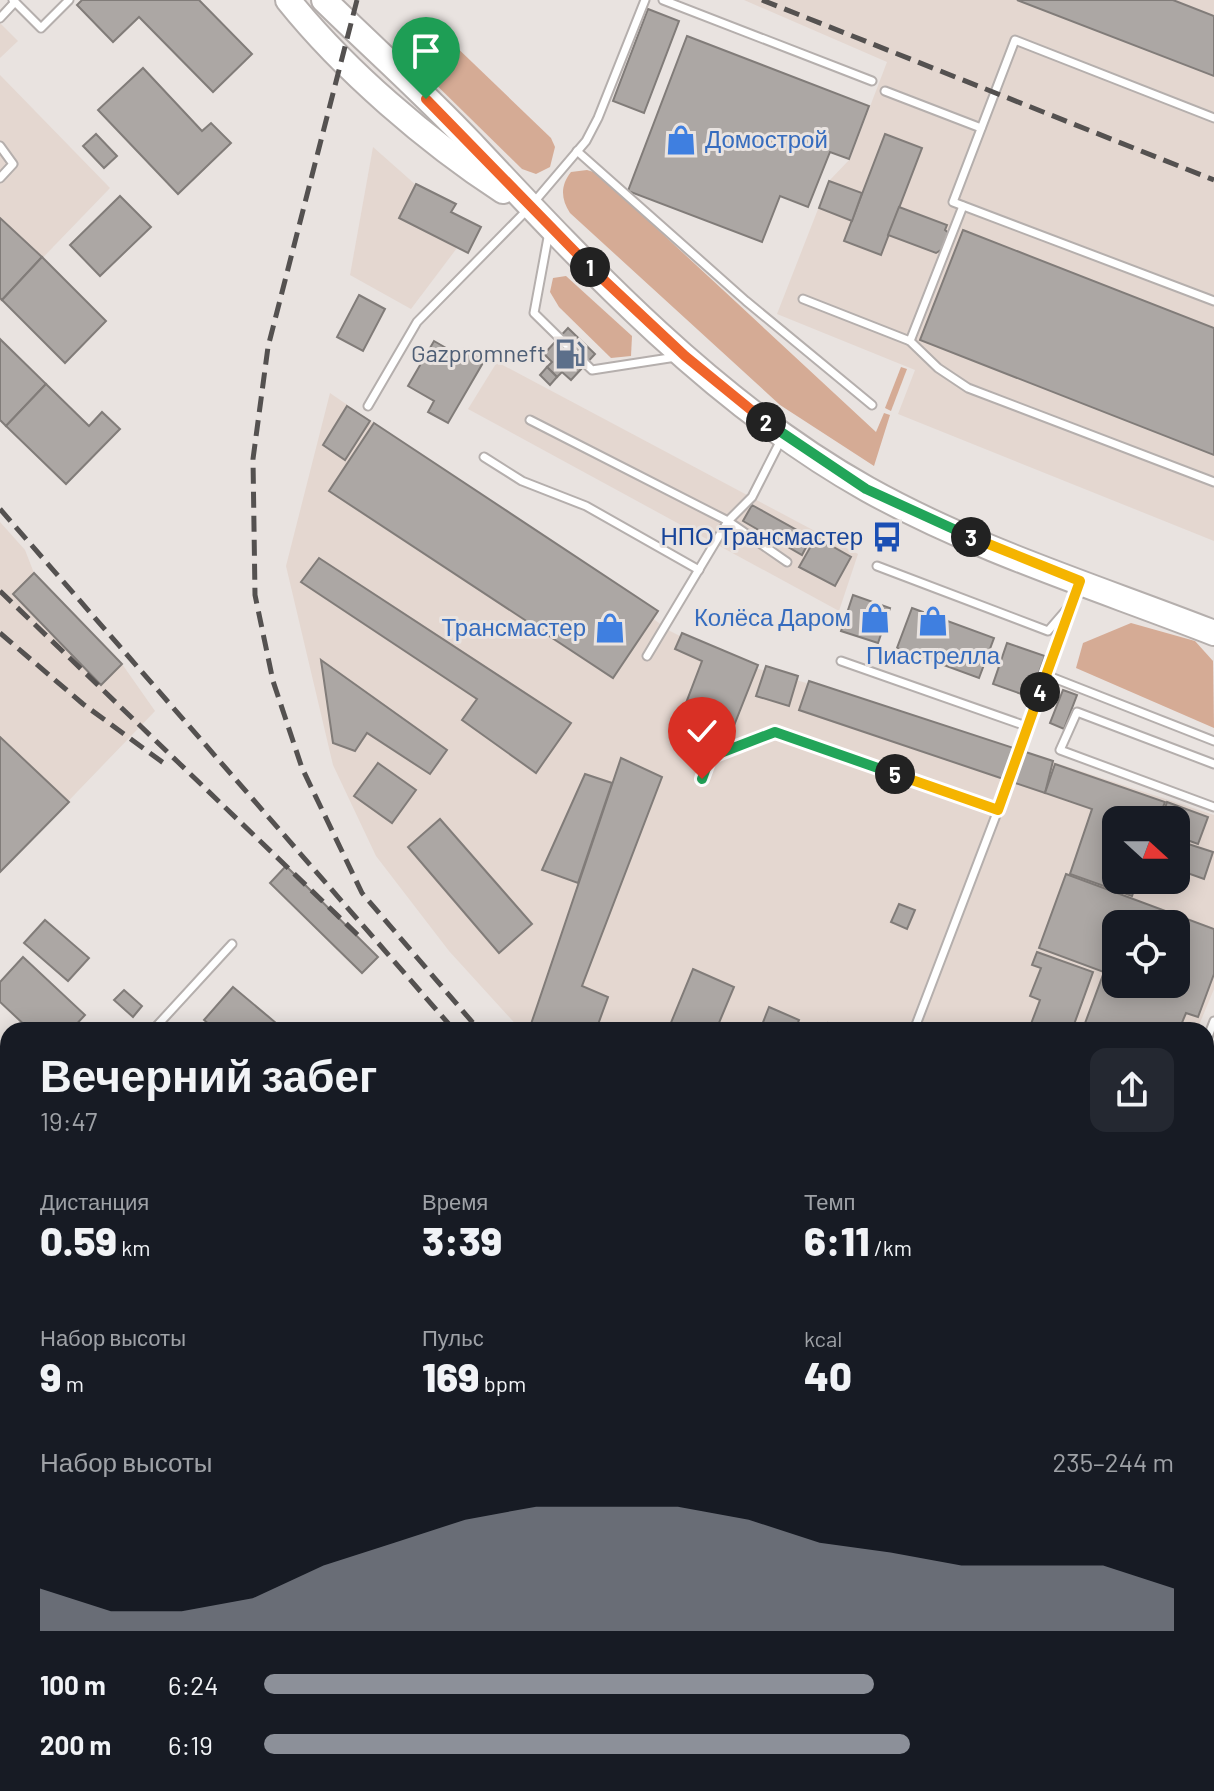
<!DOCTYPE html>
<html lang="ru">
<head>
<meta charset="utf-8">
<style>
  body { margin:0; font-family:Barlow,sans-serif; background:#242831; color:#f1f3f6; height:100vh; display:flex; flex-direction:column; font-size:30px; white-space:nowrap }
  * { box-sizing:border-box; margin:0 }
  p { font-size:26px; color:#9ea1a6 }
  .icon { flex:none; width:44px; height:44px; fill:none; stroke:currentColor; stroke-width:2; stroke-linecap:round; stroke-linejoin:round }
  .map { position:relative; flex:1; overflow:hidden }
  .drawer { position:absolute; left:0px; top:1022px; width:1214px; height:770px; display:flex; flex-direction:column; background:#171b24; border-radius:24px 24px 0 0; box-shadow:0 4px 20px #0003 }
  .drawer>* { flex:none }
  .needle { width:52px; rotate:111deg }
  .controls { position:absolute; left:1102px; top:806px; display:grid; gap:16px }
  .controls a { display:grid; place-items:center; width:88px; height:88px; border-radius:16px; background:#171b24; box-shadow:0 4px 20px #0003; font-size:40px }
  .pin { position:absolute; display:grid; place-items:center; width:68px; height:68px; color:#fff; margin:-82px -34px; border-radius:50% 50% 50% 0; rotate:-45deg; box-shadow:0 0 8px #0007 }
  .pin .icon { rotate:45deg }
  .km { position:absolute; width:40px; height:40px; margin:-20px; border-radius:50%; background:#222; color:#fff; font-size:22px; line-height:40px; text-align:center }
  .round { display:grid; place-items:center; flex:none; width:84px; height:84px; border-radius:16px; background:#242831 }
  .overview { display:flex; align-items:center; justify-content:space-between; height:136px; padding:0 40px }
  h1 { font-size:44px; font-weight:800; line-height:60px }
  .stats { display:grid; grid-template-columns:repeat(3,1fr); gap:12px; height:136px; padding:8px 40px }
  .stats div { display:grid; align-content:center }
  .stats b { font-size:40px; font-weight:800 }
  .stats small { font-size:22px; font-weight:400 }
  .stats p { font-size:22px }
  .chart { height:224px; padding:16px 40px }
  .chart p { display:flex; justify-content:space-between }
  .chart svg { width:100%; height:144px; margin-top:8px; fill:#8c9099; opacity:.7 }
  ul { padding:0 40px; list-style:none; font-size:26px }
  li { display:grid; grid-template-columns:128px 96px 1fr; align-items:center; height:60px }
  li i { height:20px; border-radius:10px; background:#8c9099 }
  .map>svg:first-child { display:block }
  .built { fill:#e4d7d0; fill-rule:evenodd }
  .green { fill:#d5ab95 }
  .building { fill:#aca7a4; stroke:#817c79; stroke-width:2; fill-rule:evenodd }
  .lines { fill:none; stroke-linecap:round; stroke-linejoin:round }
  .service-casing { stroke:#b5afad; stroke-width:11 }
  .primary-casing { stroke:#b5afad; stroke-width:28 }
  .service { stroke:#fff; stroke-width:7 }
  .primary { stroke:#fff; stroke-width:24 }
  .rail { stroke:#545150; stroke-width:5; stroke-dasharray:16 8; stroke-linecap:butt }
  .split-1-casing { stroke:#fff; stroke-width:16 }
  .split-2-casing { stroke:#fff; stroke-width:16 }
  .split-3-casing { stroke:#fff; stroke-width:16 }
  .split-4-casing { stroke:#fff; stroke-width:16 }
  .split-5-casing { stroke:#fff; stroke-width:16 }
  .split-6-casing { stroke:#fff; stroke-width:16 }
  .split-1 { stroke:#f0652b; stroke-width:10 }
  .split-2 { stroke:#f0652b; stroke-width:10 }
  .split-3 { stroke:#22a559; stroke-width:10 }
  .split-4 { stroke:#f5b400; stroke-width:10 }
  .split-5 { stroke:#f5b400; stroke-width:10 }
  .split-6 { stroke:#22a559; stroke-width:10 }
  .labels { text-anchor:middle; stroke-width:6; stroke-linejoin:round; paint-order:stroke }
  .shop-label { font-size:24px; fill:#366cbe; stroke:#e9e3e0; text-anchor:end }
  .service-label { font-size:24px; fill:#4e5e75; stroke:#e9e3e0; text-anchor:end }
  .transit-label { font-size:24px; fill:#164399; stroke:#e9e3e0; text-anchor:end }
</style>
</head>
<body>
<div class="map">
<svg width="1214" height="1791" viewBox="0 0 1214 1791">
  <rect width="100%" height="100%" fill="#e9e3e0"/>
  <g class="built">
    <path d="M744,0H1214V541L898,414L915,370L777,314L829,181L850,159L887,62Z"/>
    <path d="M0,23L18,41L0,58Z"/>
    <path d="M0,75L110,188L0,302Z"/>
    <path d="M373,147L469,232L411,309L350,275Z"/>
    <path d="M497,362L858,554L839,611L468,409Z"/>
    <path d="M330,393L556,548L670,631L728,660L871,702L1214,815V989L1197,1030H521L449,951L376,856L333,765L286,566ZM1116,820H1176V880H1116ZM1116,924H1176V984H1116Z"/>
    <path d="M0,522L25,550L34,573L122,664L155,711L0,872Z"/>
    <path d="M1208,1621L1214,1624V1791H1189L1183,1784H1206Z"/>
    <path d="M746,1784H917L924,1791H738Z"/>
  </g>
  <g class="green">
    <path d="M434,32L448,39L551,138L555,147L550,167L536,174L522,169L417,66L413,57L421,38Z"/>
    <path d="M587,170L597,173L876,432L884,413L890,415L874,466L780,405L570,213C561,199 560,186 571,172Z"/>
    <path d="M566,276L632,336L631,356L611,358L559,307L550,292L553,278Z"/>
    <path d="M901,367L907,369L891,411L885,408Z"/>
    <path d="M1131,623L1195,641L1213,661L1214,728L1076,668L1083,643Z"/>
    <path d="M0,1346L8,1355V1784H387L393,1791H0Z"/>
    <path d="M935,1784H1125L1131,1791H941Z"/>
  </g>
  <g class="building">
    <path d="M82,0H199L252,54L213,92L139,17L113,42L77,5Z"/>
    <path d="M1017,0H1173L1214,16V76Z"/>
    <path d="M648,9L679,21L644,113L613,101Z"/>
    <path d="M687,36L869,106L849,159L830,152L808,207L780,196L762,242L628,191Z"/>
    <path d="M143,68L202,131L211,123L231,143L178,194L98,110Z"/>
    <path d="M96,134L117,156L104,168L83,146Z"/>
    <path d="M885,134L922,148L881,255L844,241Z"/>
    <path d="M829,181L862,193L852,221L819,208Z"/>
    <path d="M416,184L456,204L451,212L481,227L468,253L399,218Z"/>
    <path d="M120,196L151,227L100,276L70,245Z"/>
    <path d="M899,207L947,225L945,230L950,234L944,248L936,253L888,235Z"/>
    <path d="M0,218L42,257L2,300L0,298Z"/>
    <path d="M963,230L1214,328V455L920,340Z"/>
    <path d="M42,257L106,321L65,363L2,300Z"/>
    <path d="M359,295L385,309L363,351L337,337Z"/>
    <path d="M568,328L595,354L571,380L562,372L557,377L547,367L552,362L544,354Z"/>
    <path d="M0,339L46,384L6,426L0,420Z"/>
    <path d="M434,341L460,356L464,349L484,361L448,423L428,412L434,401L408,386Z"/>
    <path d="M547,367L557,377L550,385L540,375Z"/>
    <path d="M46,384L89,426L102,412L120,429L66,484L6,426Z"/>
    <path d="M347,406L370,421L345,460L323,445Z"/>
    <path d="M374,423L658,611L613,678L329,491Z"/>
    <path d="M752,505L811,538L802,555L743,521Z"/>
    <path d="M816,537L851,557L835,586L799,567Z"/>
    <path d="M319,558L571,723L536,773L462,720L477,699L301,582Z"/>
    <path d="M34,573L122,664L101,685L13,594Z"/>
    <path d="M853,595L890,608L878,643L841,631Z"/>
    <path d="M912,608L994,638L979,678L897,648Z"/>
    <path d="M682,633L758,665L733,728L683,711L702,661L675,649Z"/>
    <path d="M1007,643L1045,656L1030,697L993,684Z"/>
    <path d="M321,660L447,750L430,774L367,733L355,751L333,743Z"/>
    <path d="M766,666L798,676L789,706L756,696Z"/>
    <path d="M809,681L1053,761L1045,793L799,710Z"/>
    <path d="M1063,690L1077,695L1064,729L1050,723Z"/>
    <path d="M0,737L69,802L0,872Z"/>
    <path d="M621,758L662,777L582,986L608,997L596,1030H529Z"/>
    <path d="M378,763L416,790L392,823L354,796Z"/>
    <path d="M1055,764L1165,802L1158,820H1116V880H1138L1132,896L1070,874L1092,809L1045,793Z"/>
    <path d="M585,774L612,783L578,883L542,870Z"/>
    <path d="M1167,802L1208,817L1198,844L1176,836V820H1161Z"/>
    <path d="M440,819L532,924L499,953L408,847Z"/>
    <path d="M1176,840L1213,852L1204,879L1176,869Z"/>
    <path d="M286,866L378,957L362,973L270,883Z"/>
    <path d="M1066,874L1214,929V974L1198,1017L1186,1013L1179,1030H1096L1084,1026L1104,972L1039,948ZM1116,924H1176V984H1116Z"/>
    <path d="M899,904L915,910L907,929L891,922Z"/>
    <path d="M45,920L89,958L68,981L24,943Z"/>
    <path d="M1037,952L1093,972L1072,1030H1048L1031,1024L1040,1000L1030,996L1041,968L1032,965Z"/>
    <path d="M23,957L85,1015L71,1030H30L0,1002V982Z"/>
    <path d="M693,969L734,987L716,1030H668Z"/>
    <path d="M233,987L276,1023L270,1030H216L204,1020Z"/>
    <path d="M124,990L142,1006L133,1017L114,1000Z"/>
    <path d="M769,1007L799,1020L795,1030H760Z"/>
    <path d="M828,1023L845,1029V1030H825Z"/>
    <path d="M1214,1627V1652L1206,1647Z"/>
    <path d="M1209,1658L1214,1661V1684L1206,1698Z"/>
  </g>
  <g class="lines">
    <g class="service-casing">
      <g id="service">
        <path d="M13,0L41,28L69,0"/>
        <path d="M663,0L872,81"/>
        <path d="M0,18L15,2"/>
        <path d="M885,91L981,128"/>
        <path d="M1214,118L1015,40L953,202L1214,301"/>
        <path d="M0,146L13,164L0,178"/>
        <path d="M577,151L746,301L872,405"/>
        <path d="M549,232L534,313L592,370L676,357"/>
        <path d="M803,299L910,341L938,368L968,388L1214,482"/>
        <path d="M910,341L963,206"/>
        <path d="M368,406L417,322L529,208L586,141L598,118L645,0"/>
        <path d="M530,420L728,521L787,562"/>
        <path d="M484,457L522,481L586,506L699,570"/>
        <path d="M877,566L1048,631L1067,609"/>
        <path d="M647,656L728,521L752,497L782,438"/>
        <path d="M841,661L1026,726L1078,587"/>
        <path d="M1046,675L1214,741"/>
        <path d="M1214,764L1077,712L1060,750L1214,807"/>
        <path d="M702,779L710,757L775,732L998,810L1026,726"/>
        <path d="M153,1030L232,944"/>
        <path d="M914,1030L998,810"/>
        <path d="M1206,1042L1214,1021"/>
        <path d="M0,1513L8,1519"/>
        <path d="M0,1744L8,1750"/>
        <path d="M54,1784L63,1791"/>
        <path d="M330,1791L335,1784"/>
        <path d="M695,1791L702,1784"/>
      </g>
    </g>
    <g class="primary-casing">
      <g id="primary">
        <path d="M288,0C344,70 428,142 503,191"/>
        <path d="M324,0C373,48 425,94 472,144C590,270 714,403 867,489C976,550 1099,588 1214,633"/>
        <path d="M0,1116L8,1125"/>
        <path d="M633,1784L640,1791"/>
      </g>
    </g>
    <use href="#service" class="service"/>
    <use href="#primary" class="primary"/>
    <g class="rail">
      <path d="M357,0L268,347L253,459L255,595L273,681L302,768L362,893L479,1030"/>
      <path d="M762,0L1214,180"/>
      <path d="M0,509L454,1030"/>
      <path d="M0,591L363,940"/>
      <path d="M0,633L83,704L169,767"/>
      <path d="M1149,1784L1156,1791"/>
    </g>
  </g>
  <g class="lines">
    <g class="split-1-casing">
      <path id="split-1" d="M426,99L590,267"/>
    </g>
    <g class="split-2-casing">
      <path id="split-2" d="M590,267L685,356L766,422"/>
    </g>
    <g class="split-3-casing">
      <path id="split-3" d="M766,422L866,489L971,537"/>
    </g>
    <g class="split-4-casing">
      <path id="split-4" d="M971,537L1080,581L1040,692"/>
    </g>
    <g class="split-5-casing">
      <path id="split-5" d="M895,774L998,810L1040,692"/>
    </g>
    <g class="split-6-casing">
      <path id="split-6" d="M702,779L710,757L775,732L895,774"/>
    </g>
    <use href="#split-1" class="split-1"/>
    <use href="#split-2" class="split-2"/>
    <use href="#split-3" class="split-3"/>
    <use href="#split-4" class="split-4"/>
    <use href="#split-5" class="split-5"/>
    <use href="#split-6" class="split-6"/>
  </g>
  <defs>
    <g id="shop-bare" transform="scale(2.4)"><path d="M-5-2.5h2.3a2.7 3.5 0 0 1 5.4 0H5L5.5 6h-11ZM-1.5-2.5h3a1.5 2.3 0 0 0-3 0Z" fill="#3f7fe0" stroke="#e9e3e0" stroke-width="2.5" paint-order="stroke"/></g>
    <g id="fuel-bare" transform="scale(2.4)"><path d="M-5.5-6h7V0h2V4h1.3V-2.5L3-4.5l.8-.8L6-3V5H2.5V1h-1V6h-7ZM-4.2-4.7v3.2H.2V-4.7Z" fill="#5c6f8a" stroke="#e9e3e0" stroke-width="2.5" paint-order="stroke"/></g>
    <g id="bus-bare" transform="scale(2.4)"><path d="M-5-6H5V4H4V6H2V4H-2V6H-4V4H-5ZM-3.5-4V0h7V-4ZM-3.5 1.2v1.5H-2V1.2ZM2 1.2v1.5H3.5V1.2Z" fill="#1a4fb4" stroke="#e9e3e0" stroke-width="2.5" paint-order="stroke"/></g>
  </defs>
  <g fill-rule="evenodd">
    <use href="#shop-bare" x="681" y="140"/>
    <use href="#fuel-bare" x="570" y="354"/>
    <use href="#bus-bare" x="887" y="537"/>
    <use href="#shop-bare" x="875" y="618"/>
    <use href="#shop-bare" x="933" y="621"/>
    <use href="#shop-bare" x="610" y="628"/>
  </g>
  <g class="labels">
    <g class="shop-label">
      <text x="705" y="148" text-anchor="start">Домострой</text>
      <text x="851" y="626">Колёса Даром</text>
      <text x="586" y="636">Трансмастер</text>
      <text x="933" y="664" text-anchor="middle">Пиастрелла</text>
    </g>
    <g class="service-label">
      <text x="546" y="362">Gazpromneft</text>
    </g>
    <g class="transit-label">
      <text x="863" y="545">НПО Трансмастер</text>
    </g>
  </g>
</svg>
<div class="controls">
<a><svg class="needle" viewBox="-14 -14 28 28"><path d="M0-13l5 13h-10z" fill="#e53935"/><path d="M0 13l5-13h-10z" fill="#9ea1a6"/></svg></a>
<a><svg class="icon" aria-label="locate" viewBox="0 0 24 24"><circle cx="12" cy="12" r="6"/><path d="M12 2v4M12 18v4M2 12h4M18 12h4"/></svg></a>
</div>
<div class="pin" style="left:426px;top:99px;background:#1e9e55"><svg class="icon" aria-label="arrive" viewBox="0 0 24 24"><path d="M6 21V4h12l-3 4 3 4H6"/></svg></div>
<div class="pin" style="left:702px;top:779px;background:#d93025"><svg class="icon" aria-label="check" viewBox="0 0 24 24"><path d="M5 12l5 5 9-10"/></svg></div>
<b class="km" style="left:590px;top:267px">1</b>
<b class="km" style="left:766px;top:422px">2</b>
<b class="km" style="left:971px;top:537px">3</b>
<b class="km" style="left:1040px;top:692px">4</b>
<b class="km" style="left:895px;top:774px">5</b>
<section class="drawer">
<div class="overview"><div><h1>Вечерний забег</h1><p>19:47</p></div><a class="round"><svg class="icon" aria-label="share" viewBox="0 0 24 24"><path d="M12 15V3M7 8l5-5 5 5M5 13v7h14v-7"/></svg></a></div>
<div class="stats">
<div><p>Дистанция</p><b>0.59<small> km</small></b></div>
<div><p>Время</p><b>3:39</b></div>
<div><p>Темп</p><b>6:11<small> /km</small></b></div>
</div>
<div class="stats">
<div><p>Набор высоты</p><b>9<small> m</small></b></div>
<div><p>Пульс</p><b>169<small> bpm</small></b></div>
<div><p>kcal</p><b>40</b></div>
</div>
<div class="chart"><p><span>Набор высоты</span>235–244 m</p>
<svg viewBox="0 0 160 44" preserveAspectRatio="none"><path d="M0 44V31L10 38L20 38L30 34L40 24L50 17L60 10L70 6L80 6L90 6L100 10L110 17L120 20L130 24L140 24L150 24L160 31V44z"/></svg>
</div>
<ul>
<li><b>100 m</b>6:24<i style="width:67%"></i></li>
<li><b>200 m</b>6:19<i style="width:71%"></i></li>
</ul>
</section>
</div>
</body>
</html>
